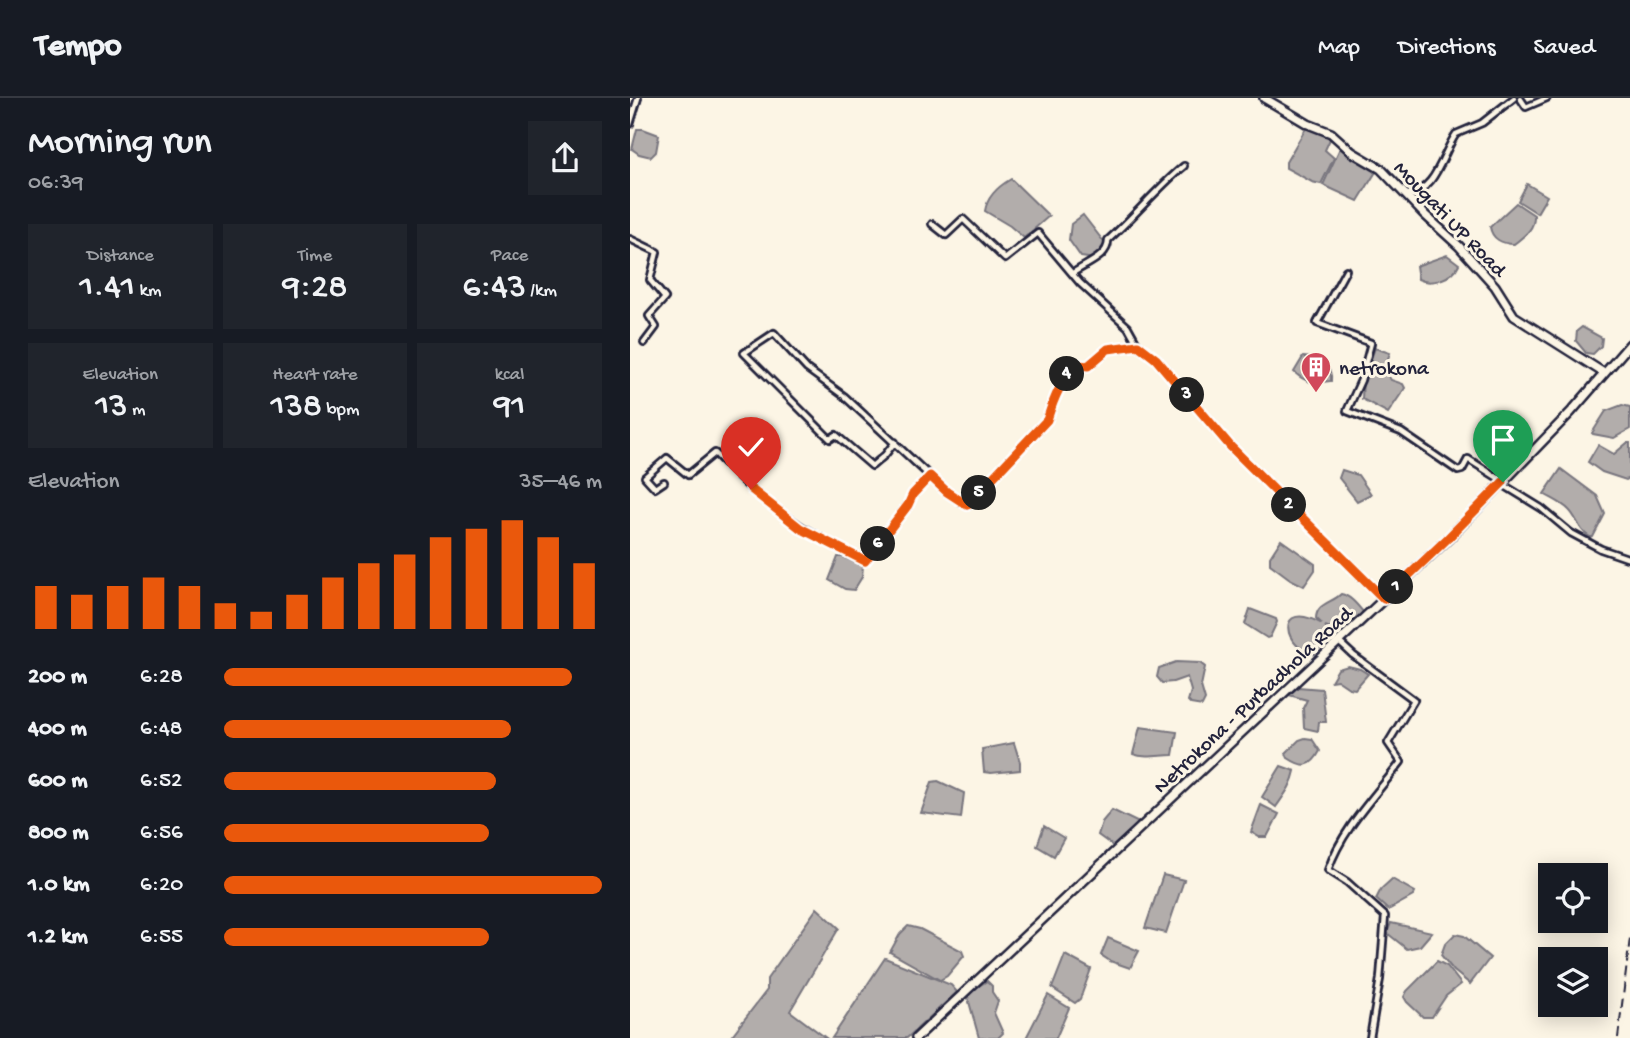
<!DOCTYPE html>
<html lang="en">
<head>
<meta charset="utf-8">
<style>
  body { margin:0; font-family:"Gochi Hand",sans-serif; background:#20242c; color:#f1f3f6; height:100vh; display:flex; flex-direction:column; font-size:26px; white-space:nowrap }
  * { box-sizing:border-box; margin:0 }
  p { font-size:23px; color:#9ea1a6 }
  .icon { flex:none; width:38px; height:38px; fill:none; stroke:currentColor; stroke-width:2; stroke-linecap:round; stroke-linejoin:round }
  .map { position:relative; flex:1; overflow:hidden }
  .details { display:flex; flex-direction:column; background:#171b24; width:630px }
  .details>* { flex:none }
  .tools { position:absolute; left:908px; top:765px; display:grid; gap:14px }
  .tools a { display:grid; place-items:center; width:70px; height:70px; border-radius:0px; background:#171b24; box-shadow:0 4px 18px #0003; font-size:35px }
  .pin { position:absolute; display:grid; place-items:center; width:60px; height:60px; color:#fff; margin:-72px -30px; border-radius:50% 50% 50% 0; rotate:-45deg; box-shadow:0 0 7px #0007 }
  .pin .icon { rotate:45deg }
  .km { position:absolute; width:35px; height:35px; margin:-18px; border-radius:50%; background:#222; color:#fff; font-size:19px; line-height:35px; text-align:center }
  .round { display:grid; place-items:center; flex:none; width:74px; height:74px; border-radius:0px; background:#20242c }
  .summary { display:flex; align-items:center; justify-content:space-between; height:119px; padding:0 28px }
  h1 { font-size:38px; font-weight:600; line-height:52px }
  .metrics { display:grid; grid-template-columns:repeat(3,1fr); gap:10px; height:119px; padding:7px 28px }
  .metrics div { display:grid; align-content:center; border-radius:0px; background:#20242c; text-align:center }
  .metrics b { font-size:35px; font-weight:600 }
  .metrics small { font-size:19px; font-weight:400 }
  .metrics p { font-size:19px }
  .chart { height:196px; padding:14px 28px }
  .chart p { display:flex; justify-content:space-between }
  .chart svg { width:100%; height:126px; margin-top:7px; stroke:#ea580c; stroke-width:6 }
  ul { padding:0 28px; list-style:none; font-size:23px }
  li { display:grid; grid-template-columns:112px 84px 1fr; align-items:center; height:52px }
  li i { height:18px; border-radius:9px; background:#ea580c }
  header { display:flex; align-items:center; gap:42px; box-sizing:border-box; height:98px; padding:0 35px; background:#171b24; border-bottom:2px solid #363941 }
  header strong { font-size:33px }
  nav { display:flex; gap:38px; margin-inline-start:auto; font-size:24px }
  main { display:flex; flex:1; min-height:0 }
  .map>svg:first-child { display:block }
  .water { fill:#b2adab; stroke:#78757e; stroke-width:2 }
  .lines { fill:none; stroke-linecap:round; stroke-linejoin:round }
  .street-casing { stroke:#22223b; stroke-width:10 }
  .secondary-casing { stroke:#22223b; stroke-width:12 }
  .street { stroke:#fcf5e5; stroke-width:4.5 }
  .secondary { stroke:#fcf5e5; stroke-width:7 }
  .rail { stroke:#22223b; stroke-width:2; stroke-dasharray:10 5; stroke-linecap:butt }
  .route-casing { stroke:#fff; stroke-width:14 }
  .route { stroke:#ea580c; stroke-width:9 }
  .labels { text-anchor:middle; stroke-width:6; stroke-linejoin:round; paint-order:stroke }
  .street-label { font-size:21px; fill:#22223b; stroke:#fcf5e5 }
  .poi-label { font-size:21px; fill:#22223b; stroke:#fcf5e5; text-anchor:start }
</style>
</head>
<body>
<header>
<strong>Tempo</strong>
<nav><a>Map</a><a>Directions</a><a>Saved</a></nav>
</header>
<main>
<section class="details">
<div class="summary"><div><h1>Morning run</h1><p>06:39</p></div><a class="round"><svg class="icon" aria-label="share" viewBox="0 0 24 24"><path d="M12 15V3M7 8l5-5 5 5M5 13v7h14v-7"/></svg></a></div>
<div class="metrics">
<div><p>Distance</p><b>1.41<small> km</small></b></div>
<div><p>Time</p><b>9:28</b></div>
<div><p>Pace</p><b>6:43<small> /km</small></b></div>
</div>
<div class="metrics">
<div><p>Elevation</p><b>13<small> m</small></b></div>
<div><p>Heart rate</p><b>138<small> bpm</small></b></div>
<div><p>kcal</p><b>91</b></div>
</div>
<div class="chart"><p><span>Elevation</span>35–46 m</p>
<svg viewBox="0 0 160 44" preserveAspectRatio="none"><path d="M5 44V29M15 44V32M25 44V29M35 44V26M45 44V29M55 44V35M65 44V38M75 44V32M85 44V26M95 44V21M105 44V18M115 44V12M125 44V9M135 44V6M145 44V12M155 44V21"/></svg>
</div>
<ul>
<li><b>200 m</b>6:28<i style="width:92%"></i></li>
<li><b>400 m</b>6:48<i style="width:76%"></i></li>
<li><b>600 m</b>6:52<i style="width:72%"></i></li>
<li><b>800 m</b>6:56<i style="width:70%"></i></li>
<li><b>1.0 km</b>6:20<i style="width:100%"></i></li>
<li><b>1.2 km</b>6:55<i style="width:70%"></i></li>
</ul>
</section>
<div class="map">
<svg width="1000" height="940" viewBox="0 0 1000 940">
  <rect width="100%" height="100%" fill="#fcf5e5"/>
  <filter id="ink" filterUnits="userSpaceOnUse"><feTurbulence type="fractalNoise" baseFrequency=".0143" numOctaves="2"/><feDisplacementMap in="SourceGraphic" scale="14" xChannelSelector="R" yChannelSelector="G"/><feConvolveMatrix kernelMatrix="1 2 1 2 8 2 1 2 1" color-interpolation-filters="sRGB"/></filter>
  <g filter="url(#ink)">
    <g class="water">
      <path d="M676,30L701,39L695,52L704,60L691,86L682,84L656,70V64Z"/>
      <path d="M13,31L29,37L26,54L21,59L9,56L2,51L7,31Z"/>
      <path d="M710,50L747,72L728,103L693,87Z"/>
      <path d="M381,81L419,118L394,140L380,128L355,113C357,99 369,88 381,81Z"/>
      <path d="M897,86L917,98L907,115L888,103Z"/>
      <path d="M886,105L904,117C905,131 894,138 884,146C872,146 862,141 860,129Z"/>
      <path d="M453,117L477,148L465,161L451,159L439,142L441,126Z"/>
      <path d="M817,157L829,166C823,180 802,188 788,181L786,168Z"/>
      <path d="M952,229L972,240L971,248L963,256L956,255L946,243L947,233Z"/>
      <path d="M745,250L760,255L754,271L761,282L773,286L775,290L758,315L732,301L733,282Z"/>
      <path d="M673,259C687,259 703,267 701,283C684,285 677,286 664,274Z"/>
      <path d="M992,307L1000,309V331L984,340L963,336L962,335L976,313Z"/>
      <path d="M997,345H1000V380L996,382L972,374L958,364L968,347L984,356Z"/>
      <path d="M931,371L967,398L975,416L963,439H960C948,432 948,421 939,412C932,405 922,401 914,396Z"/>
      <path d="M712,372L728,377L741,396L727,403L709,380Z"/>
      <path d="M651,442L685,466V472L674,488L660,481L640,466V459Z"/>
      <path d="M208,459H213L233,468L232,479L224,492L215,491L199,482Z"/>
      <path d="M711,496C721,498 728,508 734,515L707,532L695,528L704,537L705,542L689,557C650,553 645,499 692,526L686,520C687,505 702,505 711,496Z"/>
      <path d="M620,511L646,521L647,524L640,539L637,540L615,526Z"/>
      <path d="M546,564L570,565L575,569L571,588L575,602L572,608L561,606L558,603L561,593L557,579L543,584L532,585L527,579L529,570Z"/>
      <path d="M718,568L730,571L738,576L725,591L719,590L707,582L701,583L708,571Z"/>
      <path d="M668,589L692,591L696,624H689L688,633L674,630L673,610L677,602L659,597Z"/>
      <path d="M510,629L547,634L543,657C530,657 515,661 503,656Z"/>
      <path d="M675,640L682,641L690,653C681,670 673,670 658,660L656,655L669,642Z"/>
      <path d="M384,645L390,664V672L361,675L354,674L352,651Z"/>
      <path d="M651,668L665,673C662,688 654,697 646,709L632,699Z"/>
      <path d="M308,683L334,695L331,720L291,715L302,684Z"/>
      <path d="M631,707L649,716L637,739H629L621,734Z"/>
      <path d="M482,712L509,725L483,748L468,737L472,724Z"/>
      <path d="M414,728L434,740L424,758L407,748Z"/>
      <path d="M533,777L554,782L536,835L515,830Z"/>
      <path d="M762,781L785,794L783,798L758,812L746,801L751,791Z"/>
      <path d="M187,810L209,830L160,913L196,940H100L137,892V881Z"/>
      <path d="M761,825L802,834L790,848L777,851L757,835Z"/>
      <path d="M278,828L290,831L332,853L334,858L317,878L310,882L260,854L270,836Z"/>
      <path d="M825,836L834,838L860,860L840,886L824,873L811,857L815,846Z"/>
      <path d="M478,840L509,853L500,870L480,863L471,857Z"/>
      <path d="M435,857L461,871L450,901L445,905L422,890Z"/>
      <path d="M255,860L321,887L327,894L277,940H202Z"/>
      <path d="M807,863L817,868L831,886L816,898L802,919H793L777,904L774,899L777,893Z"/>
      <path d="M357,883L362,888V894L368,903L364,915L373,935L368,940H349L338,900L341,893Z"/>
      <path d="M418,897L439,910L426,940H396Z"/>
    </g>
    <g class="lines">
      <g class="street-casing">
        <g id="street">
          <path d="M890,0L896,9L917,0"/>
          <path d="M0,26L8,0"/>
          <path d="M777,96C806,94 812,56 826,36L852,25L884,0"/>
          <path d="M302,126L316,137L333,121L375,161L408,135L450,185L498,229L508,247L526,261L601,349L754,501"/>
          <path d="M0,141L27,154L20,182L35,200L19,218L26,229L14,245"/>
          <path d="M716,172L687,225L741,245L731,282L717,313L771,334L828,373L832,372L838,361L873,383"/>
          <path d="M443,175C455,166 479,159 478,142C504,119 527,90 554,68"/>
          <path d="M265,344L255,357L242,368L206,337L200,341L114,255L144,235L177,271L214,298L318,395L337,407L417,322C424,300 431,281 449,267L458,268L478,251L508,247"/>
          <path d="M34,384L25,390L15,379L37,360L58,377L85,355C131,405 173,434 235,463L278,407L283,396L300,378"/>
          <path d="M872,386L911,410L941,435L971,451L1000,461"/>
          <path d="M709,544L723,557L784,602L758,645L771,664C745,698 712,731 698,772L717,784L755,818L750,881L740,940"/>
        </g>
      </g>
      <g class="secondary-casing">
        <g id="secondary">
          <path d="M634,0L678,26L701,35L722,54L751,71L795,117L829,148L865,188L884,218L974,275"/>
          <path d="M286,940L819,440L941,314L1000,246"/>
        </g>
      </g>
      <use href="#street" class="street"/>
      <use href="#secondary" class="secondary"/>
      <path class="rail" d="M988,940L1000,840"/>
    </g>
  </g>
  <g class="lines" filter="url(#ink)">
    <g class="route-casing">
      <path id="route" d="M121,391L170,430L235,463L278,407L283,396L300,378L317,394L337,407L417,322C424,300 431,281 449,267L458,268L478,251L508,247L526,261L601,349L754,501L818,440L873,384"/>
    </g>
    <use href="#route" class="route"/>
  </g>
  <defs>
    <g id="building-pin" transform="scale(1.575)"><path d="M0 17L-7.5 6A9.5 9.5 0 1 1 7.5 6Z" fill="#d1495b" stroke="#fcf5e5"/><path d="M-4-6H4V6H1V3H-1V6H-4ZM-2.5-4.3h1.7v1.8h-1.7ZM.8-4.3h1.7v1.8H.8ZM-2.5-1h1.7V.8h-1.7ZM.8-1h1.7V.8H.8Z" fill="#fff"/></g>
  </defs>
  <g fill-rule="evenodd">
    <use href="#building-pin" x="686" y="269"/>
  </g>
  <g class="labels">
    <g class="street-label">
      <text transform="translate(821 120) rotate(46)" y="7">Mougati UP Road</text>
      <text transform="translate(622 601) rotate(-43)" y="7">Netrokona - Purbadhola Road</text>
    </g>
    <g class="poi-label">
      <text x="709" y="276">netrokona</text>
    </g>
  </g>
</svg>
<div class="tools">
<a><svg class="icon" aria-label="locate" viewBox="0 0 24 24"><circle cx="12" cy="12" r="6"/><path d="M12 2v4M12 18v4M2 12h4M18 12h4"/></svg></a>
<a><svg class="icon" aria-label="layers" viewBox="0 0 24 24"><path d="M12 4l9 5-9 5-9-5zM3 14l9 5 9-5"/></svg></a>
</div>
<div class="pin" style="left:873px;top:384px;background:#1e9e55"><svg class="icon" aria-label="arrive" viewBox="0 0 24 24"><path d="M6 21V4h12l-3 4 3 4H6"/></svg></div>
<div class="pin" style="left:121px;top:391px;background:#d93025"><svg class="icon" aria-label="check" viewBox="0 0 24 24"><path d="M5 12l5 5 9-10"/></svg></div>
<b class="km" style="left:766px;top:489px">1</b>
<b class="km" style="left:659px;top:407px">2</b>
<b class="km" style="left:557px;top:297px">3</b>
<b class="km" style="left:437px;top:276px">4</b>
<b class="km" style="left:349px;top:395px">5</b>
<b class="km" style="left:248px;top:446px">6</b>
</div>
</main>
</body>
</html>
